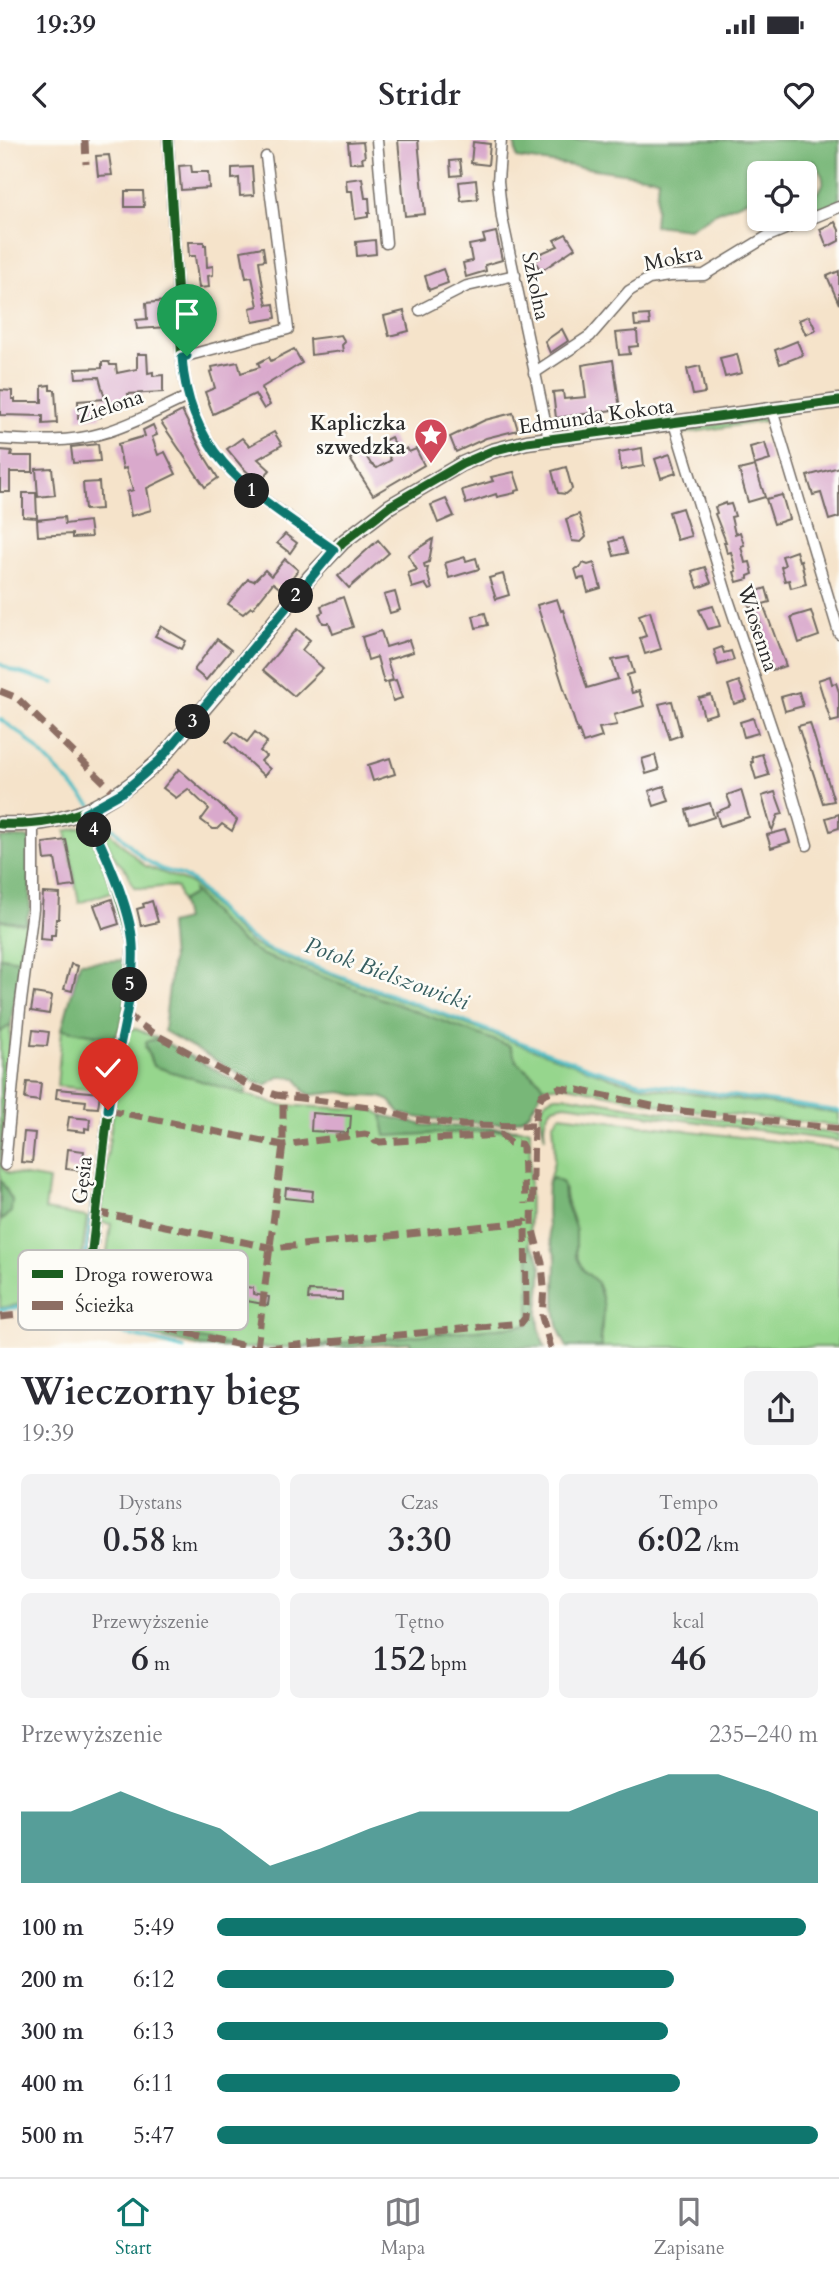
<!DOCTYPE html>
<html lang="pl">
<head>
<meta charset="utf-8">
<style>
  body { margin:0; font-family:Cardo,serif; background:#f2f2f3; color:#2b2b33; height:100vh; display:flex; flex-direction:column; font-size:26px; white-space:nowrap }
  * { box-sizing:border-box; margin:0 }
  p { font-size:23px; color:#7c7c81 }
  .icon { flex:none; width:38px; height:38px; fill:none; stroke:currentColor; stroke-width:2; stroke-linecap:round; stroke-linejoin:round }
  .map { position:relative; height:1208px; overflow:hidden }
  .sheet { display:flex; flex-direction:column; background:#fff; flex:1 }
  .sheet>* { flex:none }
  .fabs { position:absolute; left:747px; top:21px; display:grid; gap:14px }
  .fabs a { display:grid; place-items:center; width:70px; height:70px; border-radius:10px; background:#fff; box-shadow:0 2px 5px #0004; font-size:35px }
  .pin { position:absolute; display:grid; place-items:center; width:60px; height:60px; color:#fff; margin:-72px -30px; border-radius:50% 50% 50% 0; rotate:-45deg; box-shadow:0 0 7px #0007 }
  .pin .icon { rotate:45deg }
  .km { position:absolute; width:35px; height:35px; margin:-18px; border-radius:50%; background:#222; color:#fff; font-size:19px; line-height:35px; text-align:center }
  .round { display:grid; place-items:center; flex:none; width:74px; height:74px; border-radius:10px; background:#f2f2f3 }
  .overview { display:flex; align-items:center; justify-content:space-between; height:119px; padding:0 21px }
  h1 { font-size:38px; font-weight:800; line-height:52px }
  .stats { display:grid; grid-template-columns:repeat(3,1fr); gap:10px; height:119px; padding:7px 21px }
  .stats div { display:grid; align-content:center; border-radius:10px; background:#f2f2f3; text-align:center }
  .stats b { font-size:35px; font-weight:800 }
  .stats small { font-size:19px; font-weight:400 }
  .stats p { font-size:19px }
  .chart { height:196px; padding:14px 21px }
  .chart p { display:flex; justify-content:space-between }
  .chart svg { width:100%; height:126px; margin-top:7px; fill:#0f766e; opacity:.7 }
  ul { padding:0 21px; list-style:none; font-size:23px }
  li { display:grid; grid-template-columns:112px 84px 1fr; align-items:center; height:52px }
  li i { height:18px; border-radius:9px; background:#0f766e }
  .status { display:flex; justify-content:space-between; align-items:center; height:49px; padding:0 35px; background:#fff; direction:ltr }
  .status svg { height:19px; fill:currentColor }
  header { display:flex; justify-content:space-between; align-items:center; height:91px; padding:0 21px; background:#fff; font-size:32px; font-weight:800 }
  .menu { display:flex; justify-content:space-around; align-items:center; height:98px; border-top:2px solid #e1e1e2; background:#fff; font-size:19px; color:#7c7c81 }
  .menu a { display:grid; justify-items:center; gap:4px }
  .menu .selected { color:#0f766e }
  .map>svg:first-child { display:block }
  .green { fill:#96d68d; stroke:#60805c; stroke-width:2 }
  .forest { fill:#78b778; stroke:#527152; stroke-width:2 }
  .lines { fill:none; stroke-linecap:round; stroke-linejoin:round }
  .stream { stroke:#4dbcc3; stroke-width:3.5 }
  .building { fill:#d9a9cc }
  .minor-casing { stroke:#726b63; stroke-width:13 }
  .tertiary-casing { stroke:#726b63; stroke-width:17 }
  .minor { stroke:#fff; stroke-width:10 }
  .tertiary { stroke:#fff; stroke-width:14 }
  .quiet { stroke:#8d6e63; stroke-width:7; stroke-dasharray:14 7; stroke-linecap:butt }
  .cycleway-casing { stroke:#fdfcf7; stroke-width:13 }
  .cycleway { stroke:#1b5e20; stroke-width:9 }
  .route-casing { stroke:#fff; stroke-width:14 }
  .route { stroke:#0f766e; stroke-width:9 }
  .labels { text-anchor:middle; stroke-width:5; stroke-linejoin:round; paint-order:stroke }
  .street-label { font-size:21px; fill:#2b2b2b; stroke:#fdfcf7 }
  .poi-label { font-size:21px; font-weight:bold; fill:#2b2b2b; stroke:#fdfcf7; text-anchor:end }
  .water-label { font-size:23px; font-style:italic; fill:#375e60; stroke:#fdfcf7 }
  .key { fill:#fdfcf7; stroke:#bebdba; stroke-width:2 }
  .key-label { font-size:19px; fill:#2b2b2b }
</style>
</head>
<body>
<div class="status"><b>19:39</b><svg viewBox="0 0 49 12"><path d="M0 12V9h3v3zM5 12V6h3v6zM10 12V3h3v9zM15 12V0h3v12zM26 1h20v11H26zM47 4h2v5h-2z"/></svg></div>
<header><svg class="icon" aria-label="back" viewBox="0 0 24 24"><path d="M15 5l-7 7 7 7"/></svg>Stridr<svg class="icon" aria-label="heart" viewBox="0 0 24 24"><path d="M12 20l-8-8c-3-5 5-10 8-4 3-6 11-1 8 4z"/></svg></header>
<div class="map">
<svg width="839" height="1208" viewBox="0 0 839 1208">
  <rect width="100%" height="100%" fill="#fdfcf7"/>
  <filter id="ink" filterUnits="userSpaceOnUse"><feTurbulence type="fractalNoise" baseFrequency=".0143" numOctaves="2"/><feDisplacementMap in="SourceGraphic" scale="14" xChannelSelector="R" yChannelSelector="G"/><feConvolveMatrix kernelMatrix="1 2 1 2 8 2 1 2 1" color-interpolation-filters="sRGB"/></filter>
  <filter id="wash" filterUnits="userSpaceOnUse"><feTurbulence type="fractalNoise" baseFrequency=".00686" numOctaves="4" result="noise"/><feDisplacementMap in="SourceGraphic" scale="28" xChannelSelector="R" yChannelSelector="G"/><feGaussianBlur stdDeviation="1.57" result="paint"/><feColorMatrix in="noise" values="0 0 0 0 0 0 0 0 0 0 0 0 0 0 0 0 0 1.4 0 .05"/><feComposite in="paint" operator="in"/></filter>
  <g filter="url(#wash)">
    <rect width="100%" height="100%" fill="#f5e3ca"/>
    <g class="green">
      <path d="M761,278L766,281L680,294L679,289Z"/>
      <path d="M99,683L145,726L192,744L235,789L252,804L279,816L612,938L650,948L839,973V986L681,969L563,945L544,947L540,941L517,922L510,906L260,814C233,798 214,775 194,751L193,754L181,761L177,748C163,743 149,752 134,747L130,740L128,732L117,721L100,690Z"/>
      <path d="M87,686L114,751L79,763L66,691Z"/>
      <path d="M27,778L29,786L19,820L0,817V780L24,784Z"/>
      <path d="M11,885L1,1023L4,1030L8,1033L49,1040L45,1070L87,1077L78,1149L75,1155L0,1168V1081L4,1079L12,1060L0,1039V892Z"/>
      <path d="M62,889L114,898L107,951L57,946Z"/>
      <path d="M136,889L159,899L152,900L145,907L153,926L279,965L374,970L382,975L387,996L530,989L529,1185L297,1207L239,1208L98,1178L111,1084L99,1082L120,916L124,897L130,890Z"/>
      <path d="M555,956H568L661,972L839,994V1001L565,964L553,967C544,976 543,985 545,998C541,982 535,962 555,956Z"/>
      <path d="M560,975L839,1009V1207H602C599,1187 609,1161 596,1142C593,1137 587,1135 584,1131C573,1117 576,1099 574,1082C572,1071 564,1062 565,1050L553,1038L548,1042C557,1021 555,1005 553,984Z"/>
    </g>
    <g class="forest">
      <path d="M514,0H839V62L805,77C805,46 839,57 814,21L790,33H760L759,55L716,73L689,89L654,85L658,38L517,18Z"/>
      <path d="M26,697L30,699V769L25,784L0,780V698Z"/>
      <path d="M193,750C213,774 232,798 260,814L510,906L517,922L540,941L544,947L530,972L523,978L508,984L458,982L415,977L400,973L390,961L381,957L360,956L341,952L311,955L305,952L297,939L291,937H279L266,945L254,942L164,891L172,820L169,784L185,780L181,761L193,754Z"/>
      <path d="M22,798L25,801C21,829 13,856 11,885L0,892V817L19,820Z"/>
      <path d="M129,820C127,841 126,882 114,898L62,889L80,822Z"/>
      <path d="M159,899L246,947V952L243,954L153,926L145,903L147,901Z"/>
      <path d="M382,975L424,985L521,989L386,996Z"/>
      <path d="M553,1038L563,1043L564,1057L576,1090V1115L583,1130L597,1142L602,1158L604,1168L600,1195L602,1207H567C550,1180 556,1148 556,1117C545,1095 547,1066 548,1042Z"/>
      <path d="M0,1039L12,1060L11,1072L0,1081Z"/>
      <path d="M529,1104C550,1118 538,1154 538,1174C539,1187 540,1196 545,1207L411,1208L410,1202L350,1207H297L529,1185Z"/>
      <path d="M86,1174L98,1178L239,1207H203L82,1180Z"/>
    </g>
    <g class="lines">
      <g class="stream">
        <path d="M0,524L11,530L54,543"/>
        <path d="M0,579L24,596L91,665"/>
        <path d="M96,671L144,719L161,729L181,735L194,742L226,778L250,798L272,811L593,929L642,943L839,971"/>
        <path d="M93,1057L78,1183L184,1208"/>
        <path d="M0,1170L80,1158"/>
      </g>
    </g>
    <g id="blocks">
      <g class="building">
        <path d="M398,0H418L425,74L405,76Z"/>
        <path d="M363,2L365,17L362,18L363,22L350,23L348,3Z"/>
        <path d="M473,2L490,4L488,25L471,23Z"/>
        <path d="M109,15L112,35L98,36L96,16Z"/>
        <path d="M460,20L462,35L451,36L450,21Z"/>
        <path d="M191,25L192,32H208L209,48L181,50L179,26Z"/>
        <path d="M252,27L254,55L240,56L239,38L232,39V28Z"/>
        <path d="M362,38L365,58H369L370,73H368V77L355,79L352,51H347L346,40Z"/>
        <path d="M476,40L478,59L461,61L459,42Z"/>
        <path d="M125,51H143L144,67H125Z"/>
        <path d="M835,82L839,90V101L827,107L820,89Z"/>
        <path d="M496,92L502,120L485,125L486,131L466,137L463,123L472,121L469,105L485,102L483,95Z"/>
        <path d="M566,94L575,108L541,131L535,121L541,117L539,114L558,106L554,100Z"/>
        <path d="M375,100L376,114L357,116L356,102Z"/>
        <path d="M188,102H204V105H206L207,127L213,126V135L208,136L209,147L199,148L195,116H189Z"/>
        <path d="M263,107L265,120L259,121L263,147L267,165L274,164L276,178L253,182L250,168L258,166L252,137L246,138L241,111Z"/>
        <path d="M443,129L448,143L429,150L425,136Z"/>
        <path d="M839,131V164L827,136Z"/>
        <path d="M166,161L168,187L137,189L136,180L147,179L146,163Z"/>
        <path d="M404,171L409,191L389,196L384,176Z"/>
        <path d="M649,175L650,185L635,186L634,176Z"/>
        <path d="M809,176L816,190L806,195L799,180Z"/>
        <path d="M562,189L568,201L550,213L545,201Z"/>
        <path d="M637,191L638,206L629,207L630,214L619,215L616,193Z"/>
        <path d="M341,195L345,202L342,205L343,211L311,215L310,199Z"/>
        <path d="M797,201L803,215L780,224L775,210Z"/>
        <path d="M294,209L302,223L261,248L270,265L264,269L255,254L213,274L205,252L215,248L210,232L213,231L212,227L238,222L241,233L260,227L258,223L269,217L271,221Z"/>
        <path d="M137,214H147L148,233L153,232V236L163,235V252L128,254L130,261L100,270L101,277L78,279V261L105,259L99,237L76,238L75,229L102,228V222H109L110,225H116L117,233L137,229Z"/>
        <path d="M737,214L742,233L725,237L720,218Z"/>
        <path d="M613,220L620,269L556,278L553,252L563,251L564,259L586,257L582,225Z"/>
        <path d="M700,226L705,253L693,255L687,229Z"/>
        <path d="M50,245V250H55L57,283L43,284V276L0,275V250L12,251V259H15V262H42V246Z"/>
        <path d="M182,271L205,317L218,338L205,347L161,282Z"/>
        <path d="M513,273L518,290L486,298L456,312L450,297L485,280Z"/>
        <path d="M153,285L157,295L152,297L158,315L165,312L176,334L147,348L151,370L131,376L127,352L133,350L126,328L123,329L118,304L145,296L143,290Z"/>
        <path d="M274,292L282,305L258,319L270,330L259,343L242,327L227,309L242,298L249,306Z"/>
        <path d="M391,297L399,313L407,308L409,312L416,309L424,325L373,355L350,319L363,311L371,324L377,328L391,320L381,302Z"/>
        <path d="M765,303L770,320L754,325L750,307Z"/>
        <path d="M98,304L100,321L73,323L71,307Z"/>
        <path d="M642,308L644,326L621,330L619,312Z"/>
        <path d="M0,310L12,311L11,316H33V332H10V352H0Z"/>
        <path d="M670,314L676,333L661,338L655,319Z"/>
        <path d="M755,326L765,357L748,362L739,330Z"/>
        <path d="M566,327L572,349L566,354L558,353L552,331Z"/>
        <path d="M839,327V377L829,380L821,353L813,355L807,336Z"/>
        <path d="M52,328L55,355L38,357L36,329Z"/>
        <path d="M514,332L520,350L515,351V353L497,357L496,354L466,364L462,350L493,341L491,337Z"/>
        <path d="M99,342L101,369L85,370L83,343Z"/>
        <path d="M23,353H36L37,378L23,377Z"/>
        <path d="M782,355L789,379L774,384L766,359Z"/>
        <path d="M446,359L454,376L438,383L431,365Z"/>
        <path d="M726,363V365L731,364L735,376L731,377L735,394L740,392L744,405L741,406L745,423L750,422L753,434L748,436V439L737,442L734,432L736,431L731,412L727,413L724,402H726L715,374L717,373L715,367Z"/>
        <path d="M682,368L691,396L677,400L669,372Z"/>
        <path d="M579,374L586,397L581,402L572,401L566,379Z"/>
        <path d="M64,377L65,384L89,381L91,397L72,398V394L38,396L37,380Z"/>
        <path d="M285,394L297,403L290,413L277,403Z"/>
        <path d="M622,398L627,413L614,416L610,402Z"/>
        <path d="M433,399L429,422L424,424L425,428L428,427L427,432L432,449L429,450L425,444L412,448L408,433L417,430L408,415Z"/>
        <path d="M378,400L389,413L349,448L338,436Z"/>
        <path d="M796,411L799,421L801,420L806,444L791,448L789,440L785,441L781,427L785,425L782,416Z"/>
        <path d="M465,417L466,421L476,418L479,429L449,438L445,423Z"/>
        <path d="M285,419L298,430L282,450L273,443L253,468L251,467L243,474L228,464L248,439L254,441L265,430L271,436Z"/>
        <path d="M583,423L588,425L594,423L601,448L588,452L584,438L578,439L575,429L581,427Z"/>
        <path d="M705,427L711,443L698,448L692,431Z"/>
        <path d="M503,434L509,455L496,459L489,438Z"/>
        <path d="M766,448L770,462L763,464L786,526L772,530L758,487L761,486L755,467L750,468L747,459L750,458L749,454Z"/>
        <path d="M395,452L400,470L390,473L384,455Z"/>
        <path d="M343,457L353,487L333,494L329,483H323L319,474L323,472L321,466Z"/>
        <path d="M557,459L561,471L563,470L587,548L618,539L612,520L629,517L634,533L627,535L632,553L639,551L644,566L614,575L617,585L599,588L602,597L583,603L579,591L578,592L537,465Z"/>
        <path d="M713,466L720,486L708,489L699,470Z"/>
        <path d="M650,471L661,509L645,514L640,498L646,496L639,475Z"/>
        <path d="M811,471L819,496L799,503L791,477Z"/>
        <path d="M485,473L488,485L476,488L473,476Z"/>
        <path d="M161,486L186,501L182,509L155,496Z"/>
        <path d="M297,489L310,500L302,510L323,528L294,556L263,530Z"/>
        <path d="M381,491L386,507L409,500L413,512L387,520L393,540L384,543L377,517L368,520L362,497Z"/>
        <path d="M217,499L231,510L206,540L194,530Z"/>
        <path d="M722,507L724,513L731,511L734,520L718,525L714,510Z"/>
        <path d="M830,536L832,544L836,543L839,552V580L831,582L818,540Z"/>
        <path d="M396,540L402,558L393,561L388,542Z"/>
        <path d="M739,541L747,560L734,564L728,545Z"/>
        <path d="M799,552L803,566L785,571L781,557Z"/>
        <path d="M711,555L717,573L704,577L699,558Z"/>
        <path d="M672,561L681,595L670,599L659,564Z"/>
        <path d="M753,578L758,593L744,597L740,582Z"/>
        <path d="M810,583L834,661L823,663L798,586Z"/>
        <path d="M234,592L247,602L255,592L267,602L260,611L266,616L261,621L270,629L264,636L226,601Z"/>
        <path d="M762,614L769,635L756,639L751,622H753L752,617Z"/>
        <path d="M655,615L659,630L646,634L642,619Z"/>
        <path d="M390,618L395,634L373,641L368,625Z"/>
        <path d="M179,629L237,680L232,691L222,684L217,689H213L201,680L209,669L188,649L176,658L163,648Z"/>
        <path d="M664,646L669,661L654,666L649,651Z"/>
        <path d="M741,650L749,677L720,686L716,672L731,666L727,655Z"/>
        <path d="M775,652L783,674L778,675L772,691L762,656Z"/>
        <path d="M710,663L714,677L690,685L686,670Z"/>
        <path d="M839,674V688L830,691L826,678Z"/>
        <path d="M786,690L790,702L771,708L767,695Z"/>
        <path d="M66,700L75,746L60,748L55,719L45,720L43,703Z"/>
        <path d="M43,753L60,754L59,779H56L55,795H51V800L40,799Z"/>
        <path d="M112,759L119,784L103,789L94,765Z"/>
        <path d="M152,761L158,782L141,786L137,769L144,767L143,764Z"/>
        <path d="M71,824L78,826L72,851L64,849Z"/>
        <path d="M34,853L52,856L49,874L31,871Z"/>
        <path d="M33,890L49,892L47,906L31,905Z"/>
        <path d="M27,942L41,943L39,961L25,959Z"/>
        <path d="M57,949L100,953L98,968L85,967L86,961L56,958Z"/>
        <path d="M312,973L351,976L350,989H348V993L311,991Z"/>
        <path d="M69,977L90,979L89,989L85,988V992L67,990Z"/>
        <path d="M24,992L35,993L32,1023L21,1022Z"/>
        <path d="M68,1009L84,1011L82,1031L66,1029Z"/>
        <path d="M286,1048L313,1051L312,1061L285,1058Z"/>
        <path d="M228,1144L253,1148V1154L269,1157L268,1165L226,1157Z"/>
        <path d="M309,1151L342,1152V1160L308,1159Z"/>
      </g>
    </g>
  </g>
  <g filter="url(#ink)">
    <use href="#blocks" fill-opacity="0" stroke="#726b63" stroke-width="2"/>
    <g class="lines">
      <g class="minor-casing">
        <g id="minor">
          <path d="M168,0L182,222C186,270 207,308 241,343L334,410"/>
          <path d="M377,0L386,103"/>
          <path d="M501,0L498,41L502,78L549,299"/>
          <path d="M420,170L467,146L515,135"/>
          <path d="M182,217L288,189L266,17"/>
          <path d="M534,233L590,196L629,151L649,139L669,136L704,135L768,96L839,67"/>
          <path d="M772,270L839,493"/>
          <path d="M674,283L728,459L783,622L807,705"/>
          <path d="M0,299C33,301 70,303 103,293C132,285 160,269 187,257"/>
          <path d="M5,1025L20,869L33,769V683"/>
          <path d="M85,1170L112,939L126,872L133,803L110,726L85,673"/>
        </g>
      </g>
      <g class="tertiary-casing">
        <path id="tertiary" d="M0,684C68,687 109,666 159,621L228,540L310,437L343,402L390,366L462,324L492,311L527,302L839,261"/>
      </g>
      <use href="#minor" class="minor"/>
      <use href="#tertiary" class="tertiary"/>
      <g class="quiet">
        <path d="M85,0L86,24"/>
        <path d="M0,551L17,558L111,649"/>
        <path d="M126,872L135,881L151,892L252,947L276,955L377,968L413,979L462,985L534,986"/>
        <path d="M108,970L283,1005L365,994L372,996L375,1001L380,1002L502,995L510,1003L521,1004L523,1008L525,1064"/>
        <path d="M96,1072L273,1108L525,1082L526,1166L525,1178L521,1183L267,1208"/>
        <path d="M85,1170L254,1208"/>
        <path d="M0,1177L76,1169L85,1164"/>
        <path d="M257,1208L283,1005V956"/>
        <path d="M551,1208L542,1177L544,1147L542,1123L532,1087L534,986L538,963L542,955L559,948L578,950L666,969L839,989"/>
      </g>
      <g class="cycleway-casing">
        <g id="cycleway">
          <path d="M168,0L182,222C186,270 207,308 241,343L334,410"/>
          <path d="M0,684C68,687 109,666 159,621L228,540L310,437L343,402L390,366L462,324L492,311L527,302L839,261"/>
          <path d="M85,1170L112,939L126,872L133,803L110,726L85,673"/>
        </g>
      </g>
      <use href="#cycleway" class="cycleway"/>
    </g>
  </g>
  <g class="lines" filter="url(#ink)">
    <g class="route-casing">
      <path id="route" d="M108,970C114,919 136,855 133,805C131,768 103,706 85,673L123,652L159,621L334,410C258,356 189,321 182,217L187,216"/>
    </g>
    <use href="#route" class="route"/>
  </g>
  <defs>
    <g id="sight-pin" transform="scale(1.75)"><path d="M0 17L-7.5 6A9.5 9.5 0 1 1 7.5 6Z" fill="#d1495b" stroke="#fdfcf7"/><path d="M0-6L1.8-2.2L6-1.7L2.9 1.2L3.7 5.4L0 3.3L-3.7 5.4L-2.9 1.2L-6-1.7L-1.8-2.2Z" fill="#fff"/></g>
  </defs>
  <g fill-rule="evenodd">
    <use href="#sight-pin" x="431" y="295"/>
  </g>
  <g class="labels">
    <g class="street-label">
      <text transform="translate(673 118) rotate(-12)" y="7">Mokra</text>
      <text transform="translate(536 146) rotate(78)" y="7">Szkolna</text>
      <text transform="translate(110 266) rotate(-18)" y="7">Zielona</text>
      <text transform="translate(596 276) rotate(-8)" y="7">Edmunda Kokota</text>
      <text transform="translate(758 488) rotate(72)" y="7">Wiosenna</text>
      <text transform="translate(82 1040) rotate(-83)" y="7">Gęsia</text>
    </g>
    <g class="poi-label">
      <text x="406" y="290">Kapliczka<tspan x="406" dy="24">szwedzka</tspan></text>
    </g>
    <g class="water-label">
      <text transform="translate(387 833) rotate(20)" y="8">Potok Bielszowicki</text>
    </g>
  </g>
  <rect x="18" y="1110" width="230" height="80" rx="10" class="key"/>
  <rect x="32" y="1130" width="31" height="8" fill="#1b5e20"/>
  <rect x="32" y="1161" width="31" height="9" fill="#8d6e63"/>
  <g class="key-label">
    <text x="75" y="1141">Droga rowerowa</text>
    <text x="75" y="1172">Ścieżka</text>
  </g>
</svg>
<div class="fabs">
<a><svg class="icon" aria-label="locate" viewBox="0 0 24 24"><circle cx="12" cy="12" r="6"/><path d="M12 2v4M12 18v4M2 12h4M18 12h4"/></svg></a>
</div>
<div class="pin" style="left:187px;top:216px;background:#1e9e55"><svg class="icon" aria-label="arrive" viewBox="0 0 24 24"><path d="M6 21V4h12l-3 4 3 4H6"/></svg></div>
<div class="pin" style="left:108px;top:970px;background:#d93025"><svg class="icon" aria-label="check" viewBox="0 0 24 24"><path d="M5 12l5 5 9-10"/></svg></div>
<b class="km" style="left:252px;top:351px">1</b>
<b class="km" style="left:296px;top:456px">2</b>
<b class="km" style="left:193px;top:582px">3</b>
<b class="km" style="left:94px;top:690px">4</b>
<b class="km" style="left:130px;top:845px">5</b>
</div>
<section class="sheet">
<div class="overview"><div><h1>Wieczorny bieg</h1><p>19:39</p></div><a class="round"><svg class="icon" aria-label="share" viewBox="0 0 24 24"><path d="M12 15V3M7 8l5-5 5 5M5 13v7h14v-7"/></svg></a></div>
<div class="stats">
<div><p>Dystans</p><b>0.58<small> km</small></b></div>
<div><p>Czas</p><b>3:30</b></div>
<div><p>Tempo</p><b>6:02<small> /km</small></b></div>
</div>
<div class="stats">
<div><p>Przewyższenie</p><b>6<small> m</small></b></div>
<div><p>Tętno</p><b>152<small> bpm</small></b></div>
<div><p>kcal</p><b>46</b></div>
</div>
<div class="chart"><p><span>Przewyższenie</span>235–240 m</p>
<svg viewBox="0 0 160 44" preserveAspectRatio="none"><path d="M0 44V19L10 19L20 12L30 19L40 25L50 38L60 32L70 25L80 19L90 19L100 19L110 19L120 12L130 6L140 6L150 12L160 19V44z"/></svg>
</div>
<ul>
<li><b>100 m</b>5:49<i style="width:98%"></i></li>
<li><b>200 m</b>6:12<i style="width:76%"></i></li>
<li><b>300 m</b>6:13<i style="width:75%"></i></li>
<li><b>400 m</b>6:11<i style="width:77%"></i></li>
<li><b>500 m</b>5:47<i style="width:100%"></i></li>
</ul>
</section>
<nav class="menu">
<a class="selected"><svg class="icon" aria-label="home" viewBox="0 0 24 24"><path d="M3 11l9-7 9 7M6 9v11h12V9"/></svg>Start</a>
<a><svg class="icon" aria-label="map" viewBox="0 0 24 24"><path d="M3 6l6-2 6 2 6-2v14l-6 2-6-2-6 2zM9 4v14M15 6v14"/></svg>Mapa</a>
<a><svg class="icon" aria-label="saved" viewBox="0 0 24 24"><path d="M7 4h10v16l-5-4-5 4z"/></svg>Zapisane</a>
</nav>
</body>
</html>
